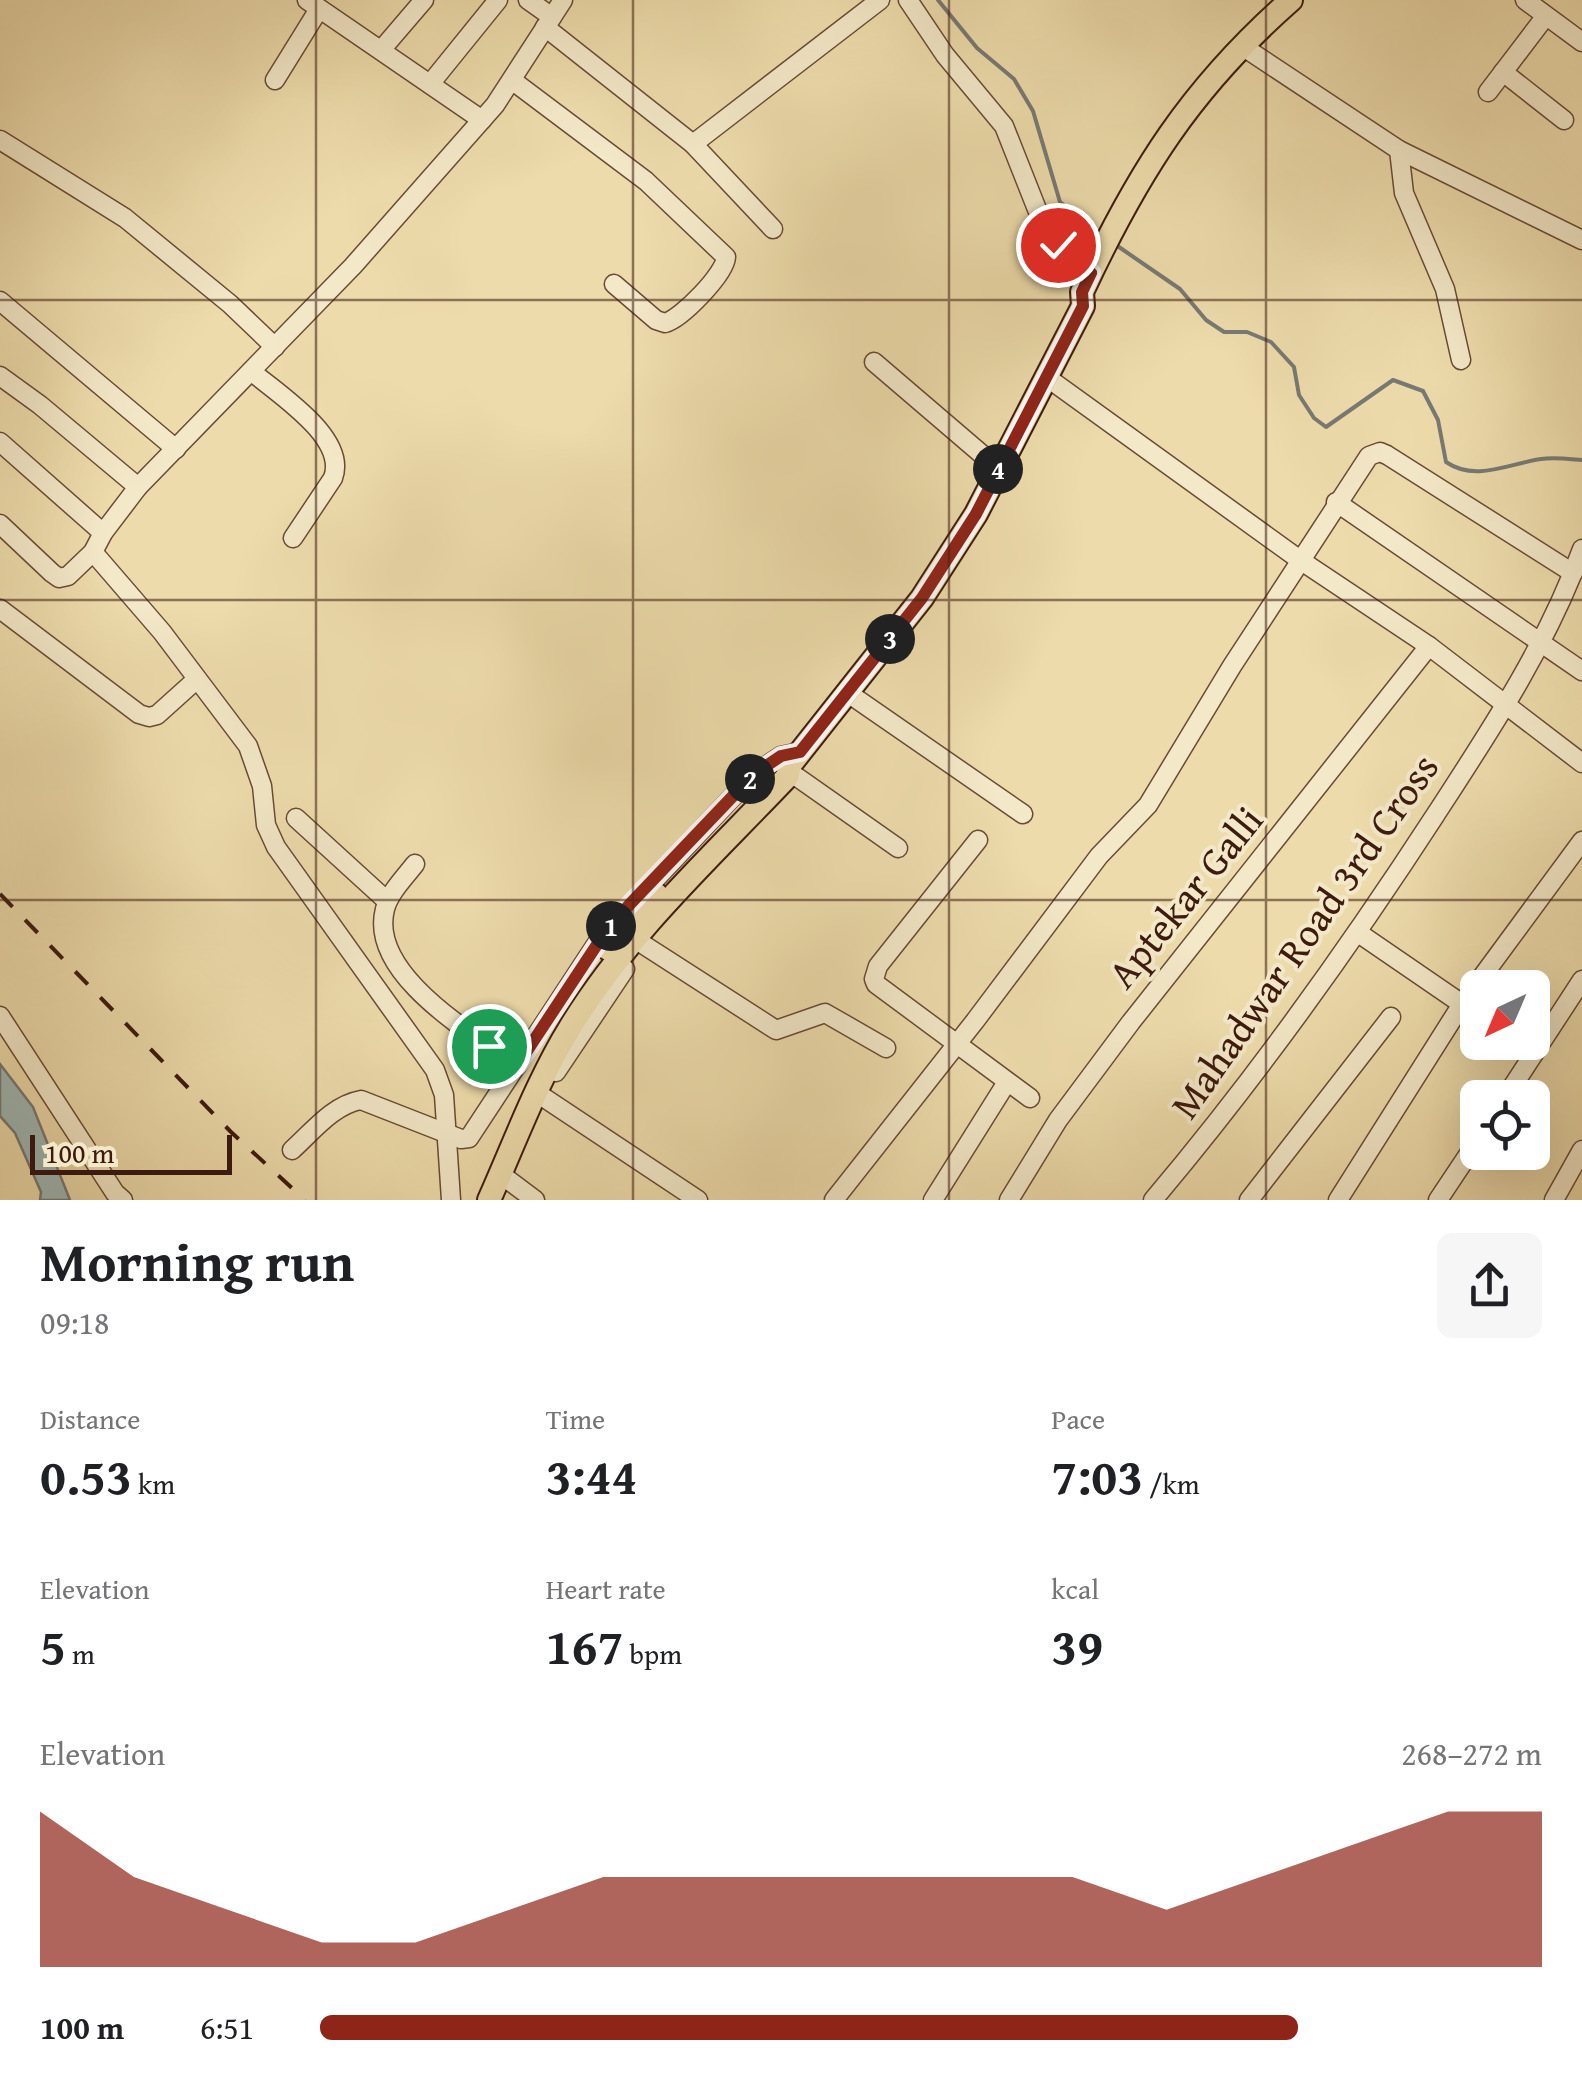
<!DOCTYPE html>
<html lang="en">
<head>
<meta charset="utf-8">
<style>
  body { margin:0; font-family:"Gentium Book Plus",serif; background:#f6f6f6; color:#202124; height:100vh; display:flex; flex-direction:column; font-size:38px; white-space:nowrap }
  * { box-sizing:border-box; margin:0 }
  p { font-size:32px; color:#757577 }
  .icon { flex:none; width:55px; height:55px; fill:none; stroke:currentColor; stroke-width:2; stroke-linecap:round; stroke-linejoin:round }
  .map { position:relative; height:1200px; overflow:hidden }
  .details { display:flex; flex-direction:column; background:#fff; flex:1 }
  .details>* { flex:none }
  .needle { width:65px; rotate:224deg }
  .tools { position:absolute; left:1460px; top:970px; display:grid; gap:20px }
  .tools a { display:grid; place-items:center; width:90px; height:90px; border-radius:15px; background:#fff; box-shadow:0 10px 40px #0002; font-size:50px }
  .scale { position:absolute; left:30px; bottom:25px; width:202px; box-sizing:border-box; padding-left:10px; border:5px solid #3d1b0e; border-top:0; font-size:28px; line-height:35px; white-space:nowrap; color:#3d1b0e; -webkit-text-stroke:8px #f3e8c8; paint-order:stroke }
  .pin { position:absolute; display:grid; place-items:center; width:85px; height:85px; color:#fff; margin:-42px; border:5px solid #fff; border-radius:50%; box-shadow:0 2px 10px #0007 }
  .km { position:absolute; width:50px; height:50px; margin:-25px; border-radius:50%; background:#222; color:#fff; font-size:28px; line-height:50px; text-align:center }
  .round { display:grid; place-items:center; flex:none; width:105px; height:105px; border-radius:15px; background:#f6f6f6 }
  .summary { display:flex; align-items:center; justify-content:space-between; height:170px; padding:0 40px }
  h1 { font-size:55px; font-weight:600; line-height:75px }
  .metrics { display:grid; grid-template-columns:repeat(3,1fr); gap:15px; height:170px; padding:10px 40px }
  .metrics div { display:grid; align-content:center }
  .metrics b { font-size:50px; font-weight:600 }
  .metrics small { font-size:28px; font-weight:400 }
  .metrics p { font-size:28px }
  .chart { height:280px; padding:20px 40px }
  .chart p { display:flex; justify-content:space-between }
  .chart svg { width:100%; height:180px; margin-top:10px; fill:#8f2418; opacity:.7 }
  ul { padding:0 40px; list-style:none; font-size:32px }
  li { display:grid; grid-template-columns:160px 120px 1fr; align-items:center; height:75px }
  li i { height:25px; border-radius:12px; background:#8f2418 }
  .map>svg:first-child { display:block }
  .water { fill:#9fb8b6; stroke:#787973; stroke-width:2.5 }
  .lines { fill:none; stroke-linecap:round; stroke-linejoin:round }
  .stream { stroke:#787973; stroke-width:4 }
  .minor-casing { stroke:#694b35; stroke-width:21 }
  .major-casing { stroke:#3d1b0e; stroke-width:26 }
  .minor { stroke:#f3e8c8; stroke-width:18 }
  .major { stroke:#eddbab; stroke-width:22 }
  .rail { stroke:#3d1b0e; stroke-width:4; stroke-dasharray:18 18; stroke-linecap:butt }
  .route-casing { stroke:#fff; stroke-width:20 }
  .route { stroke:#8f2418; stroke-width:12 }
  .grid { fill:none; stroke:#3d1b0e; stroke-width:2.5; stroke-opacity:0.55 }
  .labels { text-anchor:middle; stroke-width:8; stroke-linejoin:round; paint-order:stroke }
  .street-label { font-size:40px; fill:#3d1b0e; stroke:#f3e8c8 }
</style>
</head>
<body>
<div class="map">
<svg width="1582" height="1200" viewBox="0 0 1582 1200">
  <rect width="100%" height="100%" fill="#eddbab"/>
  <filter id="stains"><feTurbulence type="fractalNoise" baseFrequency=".002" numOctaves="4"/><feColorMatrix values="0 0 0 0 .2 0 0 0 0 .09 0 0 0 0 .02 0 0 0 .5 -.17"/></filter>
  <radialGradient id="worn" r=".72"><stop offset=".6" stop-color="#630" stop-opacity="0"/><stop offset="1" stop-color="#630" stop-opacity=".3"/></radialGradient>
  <path class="water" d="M0,1064L33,1107L70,1200H40L41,1192L15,1133L0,1116Z"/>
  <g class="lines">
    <g class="stream">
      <path d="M938,0L977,48L1014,79L1033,111L1060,202L1100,234"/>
      <path d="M1116,245L1180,289L1206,320L1224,332H1247L1271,342L1294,367L1299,395L1314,418L1326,427L1393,380L1423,391L1438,420L1446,462C1475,482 1508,464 1541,459C1554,457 1569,459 1582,460"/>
    </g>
    <g class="minor-casing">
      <g id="minor">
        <path d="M307,0L482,120"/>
        <path d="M528,0L552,17"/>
        <path d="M908,0L945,55L1004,126L1046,232L1091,273"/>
        <path d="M1525,0L1582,42"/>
        <path d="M545,27L693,144L773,229"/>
        <path d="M1242,46L1399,150L1582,240"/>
        <path d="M382,49L424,0"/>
        <path d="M1503,72L1564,120"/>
        <path d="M275,80L319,9"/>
        <path d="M513,81L646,181L726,257C725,274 682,318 665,323L656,320L614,284"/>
        <path d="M430,84L498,0"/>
        <path d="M1488,92L1545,17"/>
        <path d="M0,140L125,218L230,304L275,347"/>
        <path d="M693,144L880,0"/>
        <path d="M1399,150L1404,193L1445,289L1461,360"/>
        <path d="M0,301L176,449"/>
        <path d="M874,362L999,469"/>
        <path d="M251,371C278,394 348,438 333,478L293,538"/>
        <path d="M0,376L40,405L138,487"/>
        <path d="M1045,376L1300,560L1429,646L1582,763"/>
        <path d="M0,442L103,533"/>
        <path d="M1336,502L1582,671"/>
        <path d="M0,524L52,573L59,578L68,576L93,552L103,533L138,487L353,266L495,105L563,0"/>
        <path d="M93,552L162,632L248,746L262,786L266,825L276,847L435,1070L444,1095L451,1200"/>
        <path d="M0,609L139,714L149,717L157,715L197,679"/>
        <path d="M848,693L1023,814"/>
        <path d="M797,777L898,848"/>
        <path d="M296,818L387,901"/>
        <path d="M978,840L878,966L874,979L876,984L1030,1098"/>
        <path d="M415,864C405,877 389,893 385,909C368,974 472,1033 517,1066"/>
        <path d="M1357,932L1462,1004"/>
        <path d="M644,945L776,1030L825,1013L886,1048"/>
        <path d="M0,1016L115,1193L123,1200"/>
        <path d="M556,1072L625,969"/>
        <path d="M543,1097L698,1200"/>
        <path d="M1505,1098L1582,980"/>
        <path d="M292,1150C313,1131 333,1105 361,1100L461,1139L469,1138L601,937L754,774L781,756L800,752V755"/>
        <path d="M507,1179L535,1200"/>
        <path d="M834,1200L975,1021L1099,856L1148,805L1232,666L1369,456L1380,452L1387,455L1573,573"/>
        <path d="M933,1200L1007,1082"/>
        <path d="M1009,1200L1058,1120L1131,1022L1429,646"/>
        <path d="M1153,1200C1256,1078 1349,948 1436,814C1492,728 1547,645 1582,549"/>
        <path d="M1249,1200L1391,1017"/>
        <path d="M1338,1200L1462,1004L1582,841"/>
        <path d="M1438,1200L1478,1140"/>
        <path d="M1554,1200L1582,1150"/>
      </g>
    </g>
    <g class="major-casing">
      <g id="major">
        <path d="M608,949L656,894"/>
        <path d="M489,1200C515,1142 537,1081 571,1026C628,933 712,856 787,777L790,765L922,598L976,514L1083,306L1082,292C1138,172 1191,88 1291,0"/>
      </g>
    </g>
    <use href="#minor" class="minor"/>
    <use href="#major" class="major"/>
    <path class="rail" d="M0,894L231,1132L305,1200"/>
  </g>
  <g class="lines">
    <g class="route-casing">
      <path id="route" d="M489,1046L517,1066L602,937L630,904L754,774L781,756L800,752L922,598L976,514L1083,306L1082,292L1091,273L1058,245"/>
    </g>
    <use href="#route" class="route"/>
  </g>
  <path class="grid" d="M316,0V1200M633,0V1200M949,0V1200M1266,0V1200M0,300H1582M0,600H1582M0,900H1582"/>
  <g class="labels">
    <g class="street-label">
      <text transform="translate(1185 897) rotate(-51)" y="14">Aptekar Galli</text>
      <text transform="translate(1304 936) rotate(-55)" y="14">Mahadwar Road 3rd Cross</text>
    </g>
  </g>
  <rect width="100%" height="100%" filter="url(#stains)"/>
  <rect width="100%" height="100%" fill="url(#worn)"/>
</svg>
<div class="tools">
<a><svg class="needle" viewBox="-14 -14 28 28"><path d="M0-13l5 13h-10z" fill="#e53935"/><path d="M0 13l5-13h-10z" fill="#757577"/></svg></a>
<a><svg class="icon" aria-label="locate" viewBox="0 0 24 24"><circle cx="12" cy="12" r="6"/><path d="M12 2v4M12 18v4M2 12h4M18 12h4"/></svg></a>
</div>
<div class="scale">100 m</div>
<div class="pin" style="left:489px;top:1046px;background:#1e9e55"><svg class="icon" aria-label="arrive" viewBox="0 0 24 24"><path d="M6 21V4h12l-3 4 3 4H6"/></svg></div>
<div class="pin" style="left:1058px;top:245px;background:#d93025"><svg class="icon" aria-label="check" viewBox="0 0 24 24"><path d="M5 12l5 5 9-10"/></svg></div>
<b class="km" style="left:611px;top:926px">1</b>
<b class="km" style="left:750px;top:779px">2</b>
<b class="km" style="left:890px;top:639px">3</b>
<b class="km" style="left:998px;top:469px">4</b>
</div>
<section class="details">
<div class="summary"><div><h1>Morning run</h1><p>09:18</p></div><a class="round"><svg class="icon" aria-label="share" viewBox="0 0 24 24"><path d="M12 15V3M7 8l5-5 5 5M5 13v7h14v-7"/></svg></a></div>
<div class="metrics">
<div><p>Distance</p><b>0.53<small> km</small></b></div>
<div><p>Time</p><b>3:44</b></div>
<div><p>Pace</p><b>7:03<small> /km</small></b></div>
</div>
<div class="metrics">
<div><p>Elevation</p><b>5<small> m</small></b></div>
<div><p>Heart rate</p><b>167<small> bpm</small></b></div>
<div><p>kcal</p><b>39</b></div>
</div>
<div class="chart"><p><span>Elevation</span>268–272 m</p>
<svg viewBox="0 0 160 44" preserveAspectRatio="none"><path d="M0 44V6L10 22L20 30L30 38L40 38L50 30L60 22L70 22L80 22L90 22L100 22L110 22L120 30L130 22L140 14L150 6L160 6V44z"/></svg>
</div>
<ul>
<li><b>100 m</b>6:51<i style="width:80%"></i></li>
</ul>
</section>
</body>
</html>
